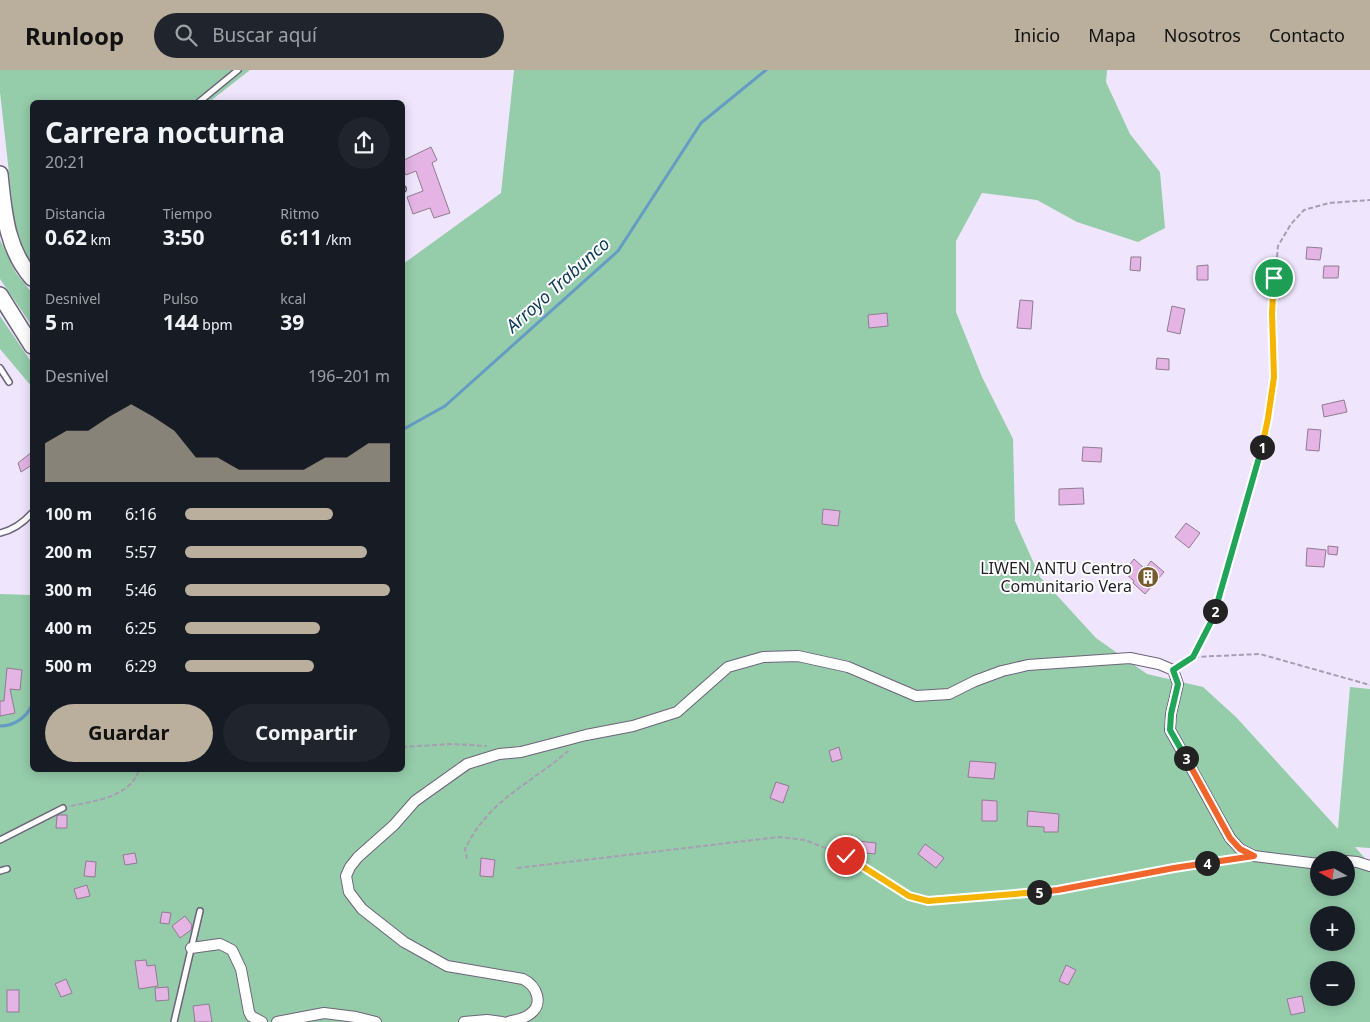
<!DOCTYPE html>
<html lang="es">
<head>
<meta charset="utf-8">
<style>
  body { margin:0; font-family:"Noto Sans",sans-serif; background:#20242c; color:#f1f3f6; height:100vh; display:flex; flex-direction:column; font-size:19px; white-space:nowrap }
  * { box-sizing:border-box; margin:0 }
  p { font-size:16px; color:#9ea1a6 }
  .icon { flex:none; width:28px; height:28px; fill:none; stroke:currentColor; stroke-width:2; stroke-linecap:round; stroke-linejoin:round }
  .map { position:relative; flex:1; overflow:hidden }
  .panel { position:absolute; left:30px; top:30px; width:375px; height:672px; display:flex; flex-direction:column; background:#171b24; border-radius:8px; box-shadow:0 2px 12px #0003 }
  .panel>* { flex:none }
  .needle { width:32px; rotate:278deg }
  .tools { position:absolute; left:1310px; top:781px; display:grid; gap:10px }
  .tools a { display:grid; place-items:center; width:45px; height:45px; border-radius:50%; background:#171b24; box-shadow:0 2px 12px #0003; font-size:25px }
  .pin { position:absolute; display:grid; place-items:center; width:42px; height:42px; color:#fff; margin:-21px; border:2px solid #fff; border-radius:50%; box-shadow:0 1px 5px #0007 }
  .km { position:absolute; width:25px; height:25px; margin:-12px; border-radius:50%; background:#222; color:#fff; font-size:14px; line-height:25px; text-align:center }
  .round { display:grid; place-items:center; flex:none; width:52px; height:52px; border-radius:26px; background:#20242c }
  .summary { display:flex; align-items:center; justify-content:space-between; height:85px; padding:0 15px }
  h1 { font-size:28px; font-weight:700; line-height:38px }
  .stats { display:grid; grid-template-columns:repeat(3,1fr); gap:8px; height:85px; padding:5px 15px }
  .stats div { display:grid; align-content:center }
  .stats b { font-size:21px; font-weight:700 }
  .stats small { font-size:14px; font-weight:400 }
  .stats p { font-size:14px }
  .chart { height:140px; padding:10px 15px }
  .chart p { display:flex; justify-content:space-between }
  .chart svg { width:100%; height:90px; margin-top:5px; fill:#b9af9c; opacity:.7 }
  .primary-button { display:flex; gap:10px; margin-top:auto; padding:10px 15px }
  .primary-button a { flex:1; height:58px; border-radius:30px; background:#b9af9c; color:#111; font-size:20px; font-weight:700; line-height:58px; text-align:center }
  .primary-button a+a { background:#20242c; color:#f1f3f6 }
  ul { padding:0 15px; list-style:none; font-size:16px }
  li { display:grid; grid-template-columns:80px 60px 1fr; align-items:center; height:38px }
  li i { height:12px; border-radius:6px; background:#b9af9c }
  header { display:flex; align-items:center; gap:30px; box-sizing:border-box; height:70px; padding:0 25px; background:#b9af9c; color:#111 }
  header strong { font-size:24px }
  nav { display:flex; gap:28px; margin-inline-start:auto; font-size:18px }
  .search { width:350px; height:45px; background:#20242c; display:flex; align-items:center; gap:12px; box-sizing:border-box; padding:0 18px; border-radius:28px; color:#9ea1a6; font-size:19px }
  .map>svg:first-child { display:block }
  .green { fill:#95ccaa; fill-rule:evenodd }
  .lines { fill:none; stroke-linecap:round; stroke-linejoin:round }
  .stream { stroke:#659cc3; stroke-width:3 }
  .building { fill:#e3b4e4; stroke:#917b91 }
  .lane-casing { stroke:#6e637c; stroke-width:8 }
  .street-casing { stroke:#6e637c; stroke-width:12 }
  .secondary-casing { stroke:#6e637c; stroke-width:18 }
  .path { stroke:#a69fb2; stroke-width:2; stroke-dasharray:5 2.5; stroke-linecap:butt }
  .lane { stroke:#fff; stroke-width:5 }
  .street { stroke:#fff; stroke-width:10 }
  .secondary { stroke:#fff; stroke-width:15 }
  .split-1-casing { stroke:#fff; stroke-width:10 }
  .split-2-casing { stroke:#fff; stroke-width:10 }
  .split-3-casing { stroke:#fff; stroke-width:10 }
  .split-4-casing { stroke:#fff; stroke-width:10 }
  .split-5-casing { stroke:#fff; stroke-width:10 }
  .split-6-casing { stroke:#fff; stroke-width:10 }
  .split-1 { stroke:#f5b400; stroke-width:6 }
  .split-2 { stroke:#22a559; stroke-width:6 }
  .split-3 { stroke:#22a559; stroke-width:6 }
  .split-4 { stroke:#f0652b; stroke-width:6 }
  .split-5 { stroke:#f0652b; stroke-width:6 }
  .split-6 { stroke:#f5b400; stroke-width:6 }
  .labels { text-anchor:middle; stroke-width:4; stroke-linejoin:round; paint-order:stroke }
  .poi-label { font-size:16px; fill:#231f29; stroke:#fff; text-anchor:end }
  .water-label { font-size:18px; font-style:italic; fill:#0f3c57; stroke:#fff }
</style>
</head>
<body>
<header>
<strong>Runloop</strong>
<div class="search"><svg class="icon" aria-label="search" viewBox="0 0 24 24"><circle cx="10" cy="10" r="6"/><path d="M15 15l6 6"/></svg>Buscar aquí</div>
<nav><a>Inicio</a><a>Mapa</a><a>Nosotros</a><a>Contacto</a></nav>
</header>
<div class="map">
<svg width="1370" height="952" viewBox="0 0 1370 952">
  <rect width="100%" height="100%" fill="#efe6fd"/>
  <g class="green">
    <path d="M0,0H250L209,32H32V195L20,175L14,148L0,22Z"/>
    <path d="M514,0H1107L1106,12L1130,64L1160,102L1165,158L1138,172L1077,152L1037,130L982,123L956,171V242L982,307L1013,369L1015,451L1040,507L1096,568L1147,604L1203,617L1236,647L1338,759L1350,617L1370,619V778L1355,777L1370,794V952H0V524L32,525V700H402L403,194L501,123ZM1319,790H1346V818H1319ZM1319,845H1346V872H1319ZM1319,900H1346V928H1319Z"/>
    <path d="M0,170L16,203L32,223V256L0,209Z"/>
    <path d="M0,246L32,293V317L0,279Z"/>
  </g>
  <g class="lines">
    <g class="stream">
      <path d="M402,360L445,336L618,181L701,53L766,0"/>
      <path d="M0,656C14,656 26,648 32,635"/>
    </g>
  </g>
  <g class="building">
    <path d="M431,77L437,90L432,93L450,143L434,148L430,138L413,144L407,127L423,121L416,101L406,105L402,98V91Z"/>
    <path d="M1307,177L1322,178L1320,190L1306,189Z"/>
    <path d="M1131,187H1141L1140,201L1130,200Z"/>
    <path d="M1208,195V210H1197V196Z"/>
    <path d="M1324,196H1339L1338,208H1323Z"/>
    <path d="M1020,230L1033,231L1031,259L1017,258Z"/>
    <path d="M1172,236L1185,239L1180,264L1167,261Z"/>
    <path d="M887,243L888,256L869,258L868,245Z"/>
    <path d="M1157,288L1169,289V300L1156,299Z"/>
    <path d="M1344,330L1347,342L1324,347L1322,335Z"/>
    <path d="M1308,359L1321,360L1319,381L1306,380Z"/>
    <path d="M1083,377L1102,378L1101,392L1082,391Z"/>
    <path d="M32,382V395L21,402L18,393Z"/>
    <path d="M1083,418L1084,434L1059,435V419Z"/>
    <path d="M823,439L840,441L838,456L822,454Z"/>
    <path d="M1186,453L1200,463L1189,478L1175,467Z"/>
    <path d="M1328,476L1338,477L1337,485L1328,484Z"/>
    <path d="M1307,478L1326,480L1324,497L1306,496Z"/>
    <path d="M1134,489L1145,499L1151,491L1164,502L1145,524L1133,513L1134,511L1124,502Z"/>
    <path d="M7,598L22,600L20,620L10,619L15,643L0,646V631H4Z"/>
    <path d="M839,677L842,689L832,692L829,681Z"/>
    <path d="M970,691L996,693L994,709L968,707Z"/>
    <path d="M776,712L789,716L783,733L770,728Z"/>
    <path d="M982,730L997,731V751H982Z"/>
    <path d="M1028,741L1059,744L1058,762H1044V757L1027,756Z"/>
    <path d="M59,745H67V758H56L57,746Z"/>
    <path d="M849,770L876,773L875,784L848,781Z"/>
    <path d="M925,774L944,788L936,798L918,784Z"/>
    <path d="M135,783L137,793L125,795L123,785Z"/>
    <path d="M481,788L495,790L493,807L480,806Z"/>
    <path d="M86,791L96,792L95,807L84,806Z"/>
    <path d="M87,815L90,826L77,829L74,819Z"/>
    <path d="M162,842L171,843L169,854L160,853Z"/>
    <path d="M185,846L192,855L191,860L180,868L172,856Z"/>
    <path d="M146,890L147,896L155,895L158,916L139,919L135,891Z"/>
    <path d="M1066,895L1076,900L1068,915L1059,911Z"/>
    <path d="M66,909L72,923L61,927L55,914Z"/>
    <path d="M168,917L169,930L156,931L155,918Z"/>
    <rect x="7" y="920" width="12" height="22"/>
    <path d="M1302,926L1305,942L1291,945L1287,929Z"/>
    <path d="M209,934L212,952H195L193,936Z"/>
  </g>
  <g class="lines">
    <g class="lane-casing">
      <g id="lane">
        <path d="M199,32L238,0"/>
        <path d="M402,119H403"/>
        <path d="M0,298L9,312"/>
        <path d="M0,463C14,460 23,453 32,443"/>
        <path d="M0,770L63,738"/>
        <path d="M0,801L7,799"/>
        <path d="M174,952L200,841"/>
      </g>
    </g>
    <g class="street-casing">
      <g id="street">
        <path d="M1346,791L1357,792L1370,796"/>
        <path d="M191,878L220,874L232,880L241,899L249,942L251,946L262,952"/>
        <path d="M277,952L324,943L356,947L376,952"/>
        <path d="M464,952L487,950L502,952"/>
        <path d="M508,952C515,950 524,949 530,944C544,934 537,916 523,909L447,896L404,872L362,839L349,822L346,806L350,797L358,787L394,755L415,731L467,694L499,684L521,682L586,665L633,656L677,642L728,597L763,587L798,586L848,597L916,626L949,624L975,611L1002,601L1028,595L1130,588L1159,594L1173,600L1178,614L1171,644L1170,660L1230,768L1240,779L1254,786L1319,794"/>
      </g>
    </g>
    <g class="secondary-casing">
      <g id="secondary">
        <path d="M0,104C4,142 6,178 32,208"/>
        <path d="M0,225L32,276"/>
      </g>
    </g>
    <g class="path">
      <path d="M1194,587L1260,584L1370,615"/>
      <path d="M1181,595L1193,587L1212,551L1258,394L1268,347L1274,307L1272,243L1278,176L1291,154L1304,140L1329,133L1370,130"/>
      <path d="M402,677L452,674L487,676"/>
      <path d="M71,736C95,731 130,727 139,700"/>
      <path d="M467,789L465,779C469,772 473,763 479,756C500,726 540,706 568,681"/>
      <path d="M517,798L779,767L805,770L846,786L909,826L928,831L1058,820L1174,798L1237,789"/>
    </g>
    <use href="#lane" class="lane"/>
    <use href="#street" class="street"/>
    <use href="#secondary" class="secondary"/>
  </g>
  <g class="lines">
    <g class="split-1-casing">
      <path id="split-1" d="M1262,377L1268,348L1274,307L1272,243L1274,208"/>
    </g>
    <g class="split-2-casing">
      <path id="split-2" d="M1215,541L1262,377"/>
    </g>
    <g class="split-3-casing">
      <path id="split-3" d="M1186,688L1170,660L1171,644L1178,614L1173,600L1193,587L1212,550L1215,541"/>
    </g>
    <g class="split-4-casing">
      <path id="split-4" d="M1186,688L1230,768L1240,779L1254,786L1207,793"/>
    </g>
    <g class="split-5-casing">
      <path id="split-5" d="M1039,822L1058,820L1174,798L1207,793"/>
    </g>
    <g class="split-6-casing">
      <path id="split-6" d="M846,786L909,826L928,831L1039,822"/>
    </g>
    <use href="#split-1" class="split-1"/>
    <use href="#split-2" class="split-2"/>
    <use href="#split-3" class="split-3"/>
    <use href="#split-4" class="split-4"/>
    <use href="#split-5" class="split-5"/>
    <use href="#split-6" class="split-6"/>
  </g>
  <defs>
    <g id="building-disc" transform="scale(1.125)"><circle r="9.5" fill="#755b2d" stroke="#fff"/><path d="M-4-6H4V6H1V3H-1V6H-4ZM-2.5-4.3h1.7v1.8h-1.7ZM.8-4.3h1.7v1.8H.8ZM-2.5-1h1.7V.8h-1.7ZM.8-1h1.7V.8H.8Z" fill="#fff"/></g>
  </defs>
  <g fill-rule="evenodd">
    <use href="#building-disc" x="1148" y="507"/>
  </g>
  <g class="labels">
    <g class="poi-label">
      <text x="1132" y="504">LIWEN ANTU Centro<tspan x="1132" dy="18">Comunitario Vera</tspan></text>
    </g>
    <g class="water-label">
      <text transform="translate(558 215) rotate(-42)" y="6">Arroyo Trabunco</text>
    </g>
  </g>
</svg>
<div class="tools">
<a><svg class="needle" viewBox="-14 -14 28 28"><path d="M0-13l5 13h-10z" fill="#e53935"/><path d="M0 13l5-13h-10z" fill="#9ea1a6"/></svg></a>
<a>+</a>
<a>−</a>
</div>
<div class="pin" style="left:1274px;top:208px;background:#1e9e55"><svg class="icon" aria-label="arrive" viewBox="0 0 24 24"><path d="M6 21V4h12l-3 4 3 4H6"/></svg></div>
<div class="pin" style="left:846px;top:786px;background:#d93025"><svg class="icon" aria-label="check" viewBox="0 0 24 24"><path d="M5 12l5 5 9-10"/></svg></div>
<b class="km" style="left:1262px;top:377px">1</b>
<b class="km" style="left:1215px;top:541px">2</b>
<b class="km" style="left:1186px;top:688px">3</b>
<b class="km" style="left:1207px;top:793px">4</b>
<b class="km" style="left:1039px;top:822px">5</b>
<section class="panel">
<div class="summary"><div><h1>Carrera nocturna</h1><p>20:21</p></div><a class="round"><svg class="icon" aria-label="share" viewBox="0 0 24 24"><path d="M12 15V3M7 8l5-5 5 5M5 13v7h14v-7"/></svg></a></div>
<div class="stats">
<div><p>Distancia</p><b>0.62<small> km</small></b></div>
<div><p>Tiempo</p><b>3:50</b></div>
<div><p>Ritmo</p><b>6:11<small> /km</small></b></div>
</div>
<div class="stats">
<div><p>Desnivel</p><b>5<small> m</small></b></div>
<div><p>Pulso</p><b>144<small> bpm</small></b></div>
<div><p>kcal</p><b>39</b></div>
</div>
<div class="chart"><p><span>Desnivel</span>196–201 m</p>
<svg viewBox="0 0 160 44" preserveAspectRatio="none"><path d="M0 44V25L10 19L20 19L30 12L40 6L50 12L60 19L70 32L80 32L90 38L100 38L110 38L120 38L130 32L140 32L150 25L160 25V44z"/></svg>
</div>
<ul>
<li><b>100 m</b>6:16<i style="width:72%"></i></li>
<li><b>200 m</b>5:57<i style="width:89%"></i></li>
<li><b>300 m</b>5:46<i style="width:100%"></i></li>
<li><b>400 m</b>6:25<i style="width:66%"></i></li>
<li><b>500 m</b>6:29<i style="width:63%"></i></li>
</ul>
<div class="primary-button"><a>Guardar</a><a>Compartir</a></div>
</section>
</div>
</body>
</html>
